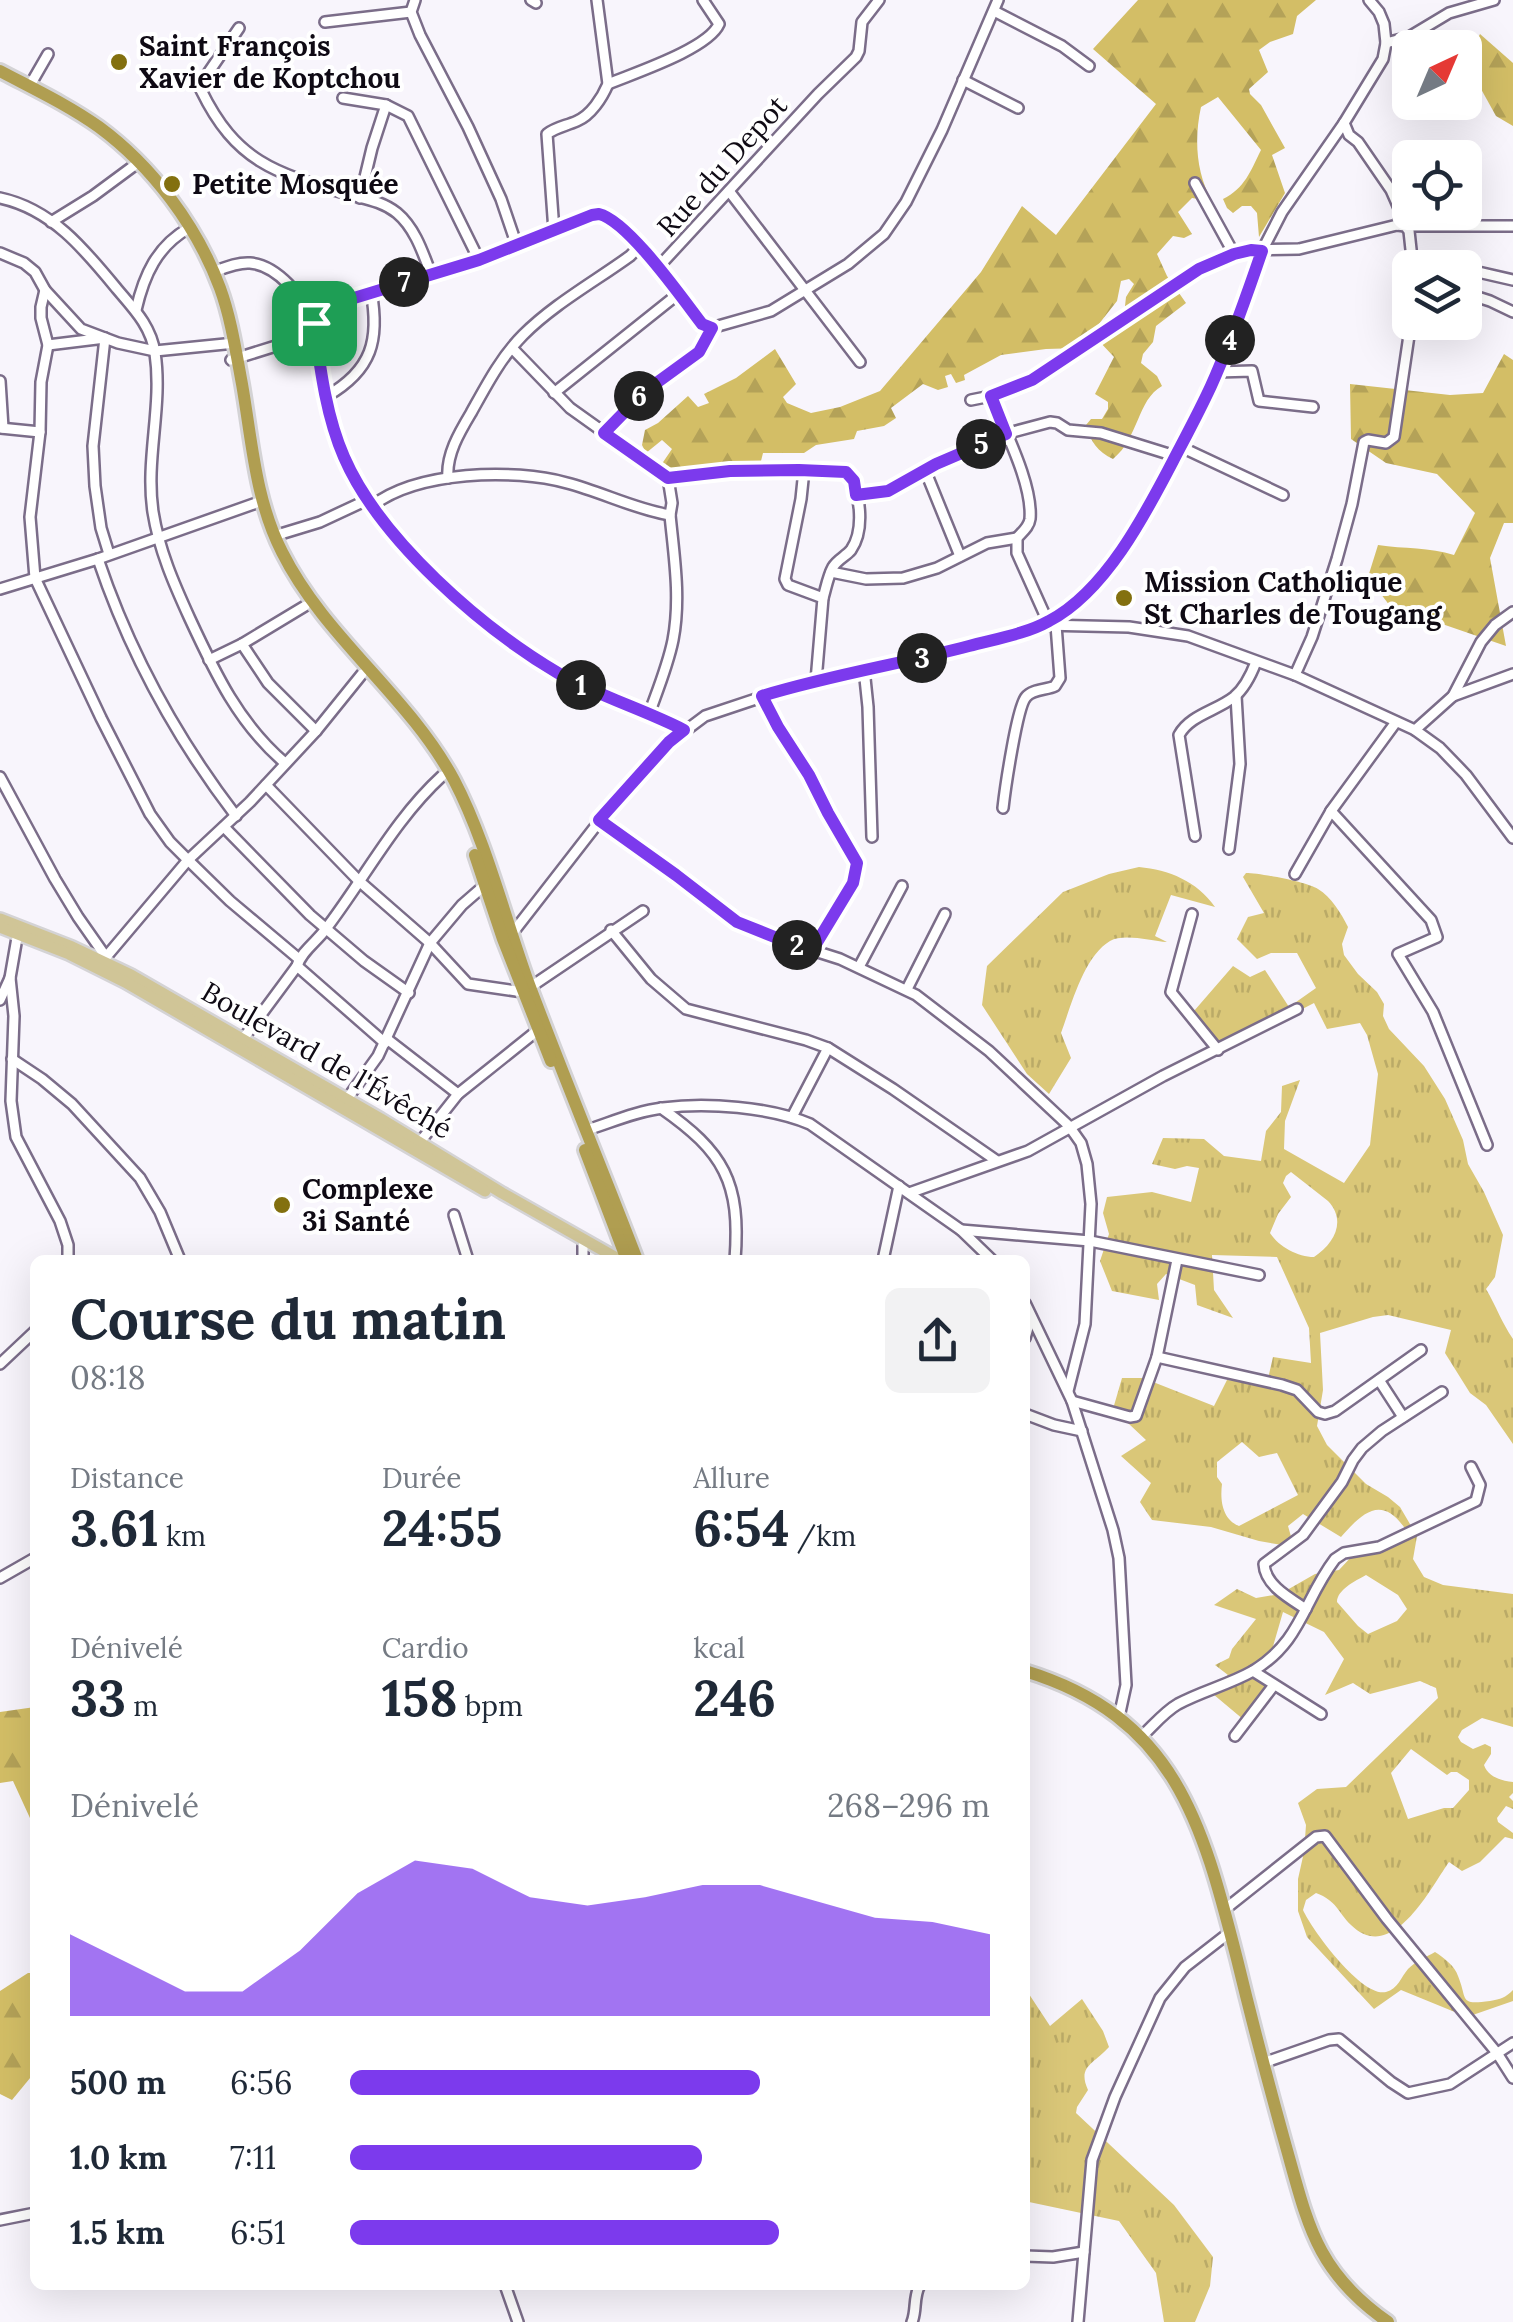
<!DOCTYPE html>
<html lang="fr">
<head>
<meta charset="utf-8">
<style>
  body { margin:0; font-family:Lora,serif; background:#f2f2f3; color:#1f2937; height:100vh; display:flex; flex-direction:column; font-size:38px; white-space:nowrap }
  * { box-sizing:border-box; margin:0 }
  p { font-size:32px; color:#747a83 }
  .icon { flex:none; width:55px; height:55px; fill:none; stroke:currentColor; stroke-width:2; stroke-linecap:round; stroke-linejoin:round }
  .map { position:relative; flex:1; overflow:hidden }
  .drawer { position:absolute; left:30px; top:1255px; width:1000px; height:1035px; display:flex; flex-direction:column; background:#fff; border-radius:15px; box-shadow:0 10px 40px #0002 }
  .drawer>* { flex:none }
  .needle { width:65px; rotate:44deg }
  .tools { position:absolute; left:1392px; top:30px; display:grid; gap:20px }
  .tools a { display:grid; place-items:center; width:90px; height:90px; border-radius:15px; background:#fff; box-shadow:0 10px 40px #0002; font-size:50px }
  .pin { position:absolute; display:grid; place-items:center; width:85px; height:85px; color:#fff; margin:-42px; border-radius:20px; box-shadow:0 5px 15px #0006 }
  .km { position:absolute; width:50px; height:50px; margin:-25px; border-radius:50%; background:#222; color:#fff; font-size:28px; line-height:50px; text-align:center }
  .round { display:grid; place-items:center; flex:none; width:105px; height:105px; border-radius:15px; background:#f2f2f3 }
  .summary { display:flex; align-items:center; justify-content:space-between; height:170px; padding:0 40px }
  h1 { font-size:55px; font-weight:700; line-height:75px }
  .stats { display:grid; grid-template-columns:repeat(3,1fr); gap:15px; height:170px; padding:10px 40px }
  .stats div { display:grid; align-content:center }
  .stats b { font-size:50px; font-weight:700 }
  .stats small { font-size:28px; font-weight:400 }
  .stats p { font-size:28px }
  .chart { height:280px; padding:20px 40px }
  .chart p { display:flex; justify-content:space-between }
  .chart svg { width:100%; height:180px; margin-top:10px; fill:#7c3aed; opacity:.7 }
  ul { padding:0 40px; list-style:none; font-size:32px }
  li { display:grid; grid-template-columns:160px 120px 1fr; align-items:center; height:75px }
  li i { height:25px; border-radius:12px; background:#7c3aed }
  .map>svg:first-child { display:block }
  .grass { fill:url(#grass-tufts); fill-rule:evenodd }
  .forest { fill:url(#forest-firs) }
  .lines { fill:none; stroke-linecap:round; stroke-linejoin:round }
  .minor-casing { stroke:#7b6d89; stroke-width:14 }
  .major-casing { stroke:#d4d3d5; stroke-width:16 }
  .highway-casing { stroke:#d4d3d5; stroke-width:18 }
  .minor { stroke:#fff; stroke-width:9 }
  .major { stroke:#d0c597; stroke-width:11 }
  .highway { stroke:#b09e51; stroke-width:12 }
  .route-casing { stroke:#fff; stroke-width:20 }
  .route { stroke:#7c3aed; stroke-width:12 }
  .poi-dot { fill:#83700f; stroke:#fff; stroke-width:4 }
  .labels { text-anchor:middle; stroke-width:8; stroke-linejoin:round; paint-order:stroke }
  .poi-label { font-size:28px; font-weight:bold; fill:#0f0a14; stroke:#fff; text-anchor:start }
  .street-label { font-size:28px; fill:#0f0a14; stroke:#fff }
</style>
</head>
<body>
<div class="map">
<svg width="1513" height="2322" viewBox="0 0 1513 2322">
  <defs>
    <pattern id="grass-tufts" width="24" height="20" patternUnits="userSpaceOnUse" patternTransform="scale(2.5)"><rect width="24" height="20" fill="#dac778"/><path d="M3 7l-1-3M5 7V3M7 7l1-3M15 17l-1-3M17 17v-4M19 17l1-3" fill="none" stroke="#baaa67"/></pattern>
    <pattern id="forest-firs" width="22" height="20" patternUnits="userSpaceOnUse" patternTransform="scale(2.5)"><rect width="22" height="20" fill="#d3be66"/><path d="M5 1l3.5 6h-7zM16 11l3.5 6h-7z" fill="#b4a258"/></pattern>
  </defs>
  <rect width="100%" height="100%" fill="#f8f5fc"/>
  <g class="grass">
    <path d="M1139,867C1169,870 1197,881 1215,907L1171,895L1155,936L1167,942C1151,941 1124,933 1110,941C1084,956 1071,1006 1061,1033L1071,1058L1049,1094L1027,1074L982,1005L987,966L1063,892L1109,874Z"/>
    <path d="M1246,873C1260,873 1307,882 1318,889C1331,897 1341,913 1348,927L1342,944L1344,955L1358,974L1377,992L1384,1004L1383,1016L1389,1029L1424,1066L1445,1099L1463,1140L1468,1164L1484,1192L1503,1235L1495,1277L1486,1289C1496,1306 1502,1323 1513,1339V1444L1486,1405L1470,1393L1445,1353L1451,1330L1388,1315L1373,1317L1320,1333L1323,1390L1317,1426L1327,1445L1366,1484L1388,1497L1400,1507L1417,1536L1413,1559L1424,1577L1443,1585L1513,1594V1727L1482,1718L1462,1730L1458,1737L1461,1742L1473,1749L1485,1744L1491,1747V1754L1484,1765C1488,1777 1502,1781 1513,1782V1793L1509,1797L1513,1801V1809L1506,1806L1497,1818L1498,1822L1513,1833V1839L1505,1837L1480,1862L1462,1871L1449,1862C1430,1889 1392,1965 1351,1925C1337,1911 1337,1901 1316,1893L1306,1900L1303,1910C1312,1930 1362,1998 1386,1992C1398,1989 1401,1977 1408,1969C1415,1962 1426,1957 1435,1952C1443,1957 1455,1966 1458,1976C1468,2000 1458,2005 1490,2001C1501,1999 1505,1998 1513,1990V2001L1467,2017L1401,1990L1374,2009L1307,1937L1298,1911V1879L1304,1852L1306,1825L1298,1803L1317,1789L1346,1787L1438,1698L1436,1688L1420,1681L1370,1694L1353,1683L1325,1695L1344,1659L1324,1632L1283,1612L1265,1674L1266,1691L1244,1720L1207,1689L1228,1675L1215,1665L1229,1658L1232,1649L1256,1619L1214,1605L1237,1589L1256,1598L1280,1594L1315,1574L1339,1570L1353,1555L1406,1530C1382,1494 1363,1512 1341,1537L1303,1514L1288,1526L1294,1547L1259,1541L1211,1527L1152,1520L1140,1502L1151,1483L1121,1456L1146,1440L1113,1409L1122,1378H1143L1214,1406L1227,1380L1267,1383L1273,1357L1311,1363L1309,1328L1277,1257L1212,1255L1214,1290L1233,1318L1197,1305L1195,1285L1166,1274L1157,1284L1159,1300L1112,1291L1100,1261L1109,1234L1103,1213L1107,1197L1152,1192L1191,1202L1199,1168L1187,1166L1175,1169L1152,1164L1163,1138L1204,1139L1224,1156L1261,1161L1266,1131L1281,1112L1282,1086L1300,1080L1285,1121L1284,1149L1344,1183L1370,1145L1378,1074L1367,1035L1360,1023L1327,1029L1314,1003L1223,1050L1194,1011L1233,966L1250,977L1265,970L1289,1007L1316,988L1297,953H1271L1257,959L1237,939L1248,917L1264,913L1243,877ZM1291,1172L1328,1201C1347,1221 1334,1244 1314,1257C1298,1257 1279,1247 1270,1233L1278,1214L1291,1197L1283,1183L1286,1176ZM1242,1442L1259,1457L1277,1453L1298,1495L1239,1526C1222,1519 1220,1500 1222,1484L1217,1477V1462ZM1366,1575L1398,1595L1407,1609L1397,1621L1368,1634L1358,1626L1337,1602C1337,1590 1355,1581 1366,1575ZM1411,1749L1447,1775L1451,1772H1457L1469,1780V1790L1453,1808H1444L1408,1819L1391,1773Z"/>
    <path d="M1025,1988L1050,2026L1082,1999L1103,2031L1109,2047C1094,2064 1077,2066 1088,2090L1077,2107L1076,2113L1174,2205L1213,2257L1210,2286L1195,2322H1164L1156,2273L1119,2221L1029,2202L1025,2190Z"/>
  </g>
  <g class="forest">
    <path d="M1138,0H1316L1297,16L1293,34L1270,42L1259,50L1268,72L1249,89L1250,94L1261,105L1285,148L1272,155L1285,193L1259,237L1257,213L1251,206H1242L1233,213L1227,208L1223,199C1245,188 1250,172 1261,150L1218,97L1201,107C1194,139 1196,173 1212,201L1192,198L1178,212L1192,234L1184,238L1173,236L1157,254L1167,276L1186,303L1156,326L1153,342L1143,354L1141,363L1157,376L1162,386C1137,400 1139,438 1113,459C1098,452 1090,441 1086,425L1091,419H1102L1108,409V402L1095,394L1114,357L1098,340L1132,315L1125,306L1126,297L1134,284L1129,279L1121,281L1117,301L1080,348L1046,349L1001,355L964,375L965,380L956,383L951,374L945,376L948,387L938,390L923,384L891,408L896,418L884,426L857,431L854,439L816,445L804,453H763L759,469L677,481L659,468L672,449L662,440L646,453L642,445L645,430L658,423L688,396L698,407L709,403L704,394L736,378L775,349L796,384L783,397L787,403L811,413L840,407L880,391L981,272L1022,206L1056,235L1156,104L1093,49Z"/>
    <path d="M1480,34L1513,63V126L1496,116L1466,62Z"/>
    <path d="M1504,354L1513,360V523H1504L1490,558L1506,646L1390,606L1368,577L1378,545C1404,549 1430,547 1454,555L1475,513L1437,474L1386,463L1351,439L1350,384L1450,395L1483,393Z"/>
    <path d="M35,1707V1829L13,1781L0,1783V1712Z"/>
    <path d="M28,1973H35V2072L12,2100L0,2094V1991Z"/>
  </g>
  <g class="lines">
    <g class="minor-casing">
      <g id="minor">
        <path d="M415,0L411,12L420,35L468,127L501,199L517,246"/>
        <path d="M531,0L536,3"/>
        <path d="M994,11L1062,46L1089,66"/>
        <path d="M325,22L411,12"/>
        <path d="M239,28L202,82L201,90C236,162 275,173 347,194C365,199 382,201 397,213C415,228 423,253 431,274"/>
        <path d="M1386,43L1409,37L1449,13L1494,0"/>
        <path d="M963,80L1018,108"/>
        <path d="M608,84C634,73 708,49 719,24L703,0"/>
        <path d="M29,87L48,54"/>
        <path d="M343,98L386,105L408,116L479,260"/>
        <path d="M1344,123L1349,135L1358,142L1391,190L1402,215L1397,225"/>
        <path d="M1195,183L1234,254"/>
        <path d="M729,191L860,362"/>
        <path d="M0,198C52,209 85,250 117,289C134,309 151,326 155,353C163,406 145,459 153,512C159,550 174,584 190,619C215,673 239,724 285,763"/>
        <path d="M360,198L372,148L386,105"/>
        <path d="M51,222L93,196L139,162"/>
        <path d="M1405,226H1513"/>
        <path d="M554,231L547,134C556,127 566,126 577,121C591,115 602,98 608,84L597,0"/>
        <path d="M0,253L24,263L35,272L45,290L81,329L118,343L155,351L235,343"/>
        <path d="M1413,260L1458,268"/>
        <path d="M653,262L702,324L711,328L771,311L848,264L884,234L906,202L942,130L998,0"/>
        <path d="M1465,269L1513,280"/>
        <path d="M213,272C224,268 238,262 250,263C277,265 305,298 313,323C317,334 316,348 319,360C323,382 328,405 334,427C340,451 352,474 364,496C372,509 383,520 393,531C438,585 499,639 560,674C599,696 643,709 684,730"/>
        <path d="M45,290L41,307V318L48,345L41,382L40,432L30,517L35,578L101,718L150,814L170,842L188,860L230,901L299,959"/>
        <path d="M1465,293L1490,301L1513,312"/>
        <path d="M136,310C144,275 157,246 189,228"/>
        <path d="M48,345L105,338L93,446L95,486L101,528L109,554"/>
        <path d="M512,348L570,408L668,478L672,503L670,515C674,556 681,598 673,640C668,665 658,689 649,714"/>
        <path d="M231,360L279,345L354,297L479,260L592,215C619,213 635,245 653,262L664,261L818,94L856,57L859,51L862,22L879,0"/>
        <path d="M1217,372L1252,371L1259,401L1313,407"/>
        <path d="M0,381L3,428"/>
        <path d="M554,393L678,294"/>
        <path d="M327,396C372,370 380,340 371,291"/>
        <path d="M991,396C1004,429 1033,484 1030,519C1029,527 1022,532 1017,538V553L1048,622"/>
        <path d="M971,400L991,396L1032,380L1199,269L1234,254L1251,250L1299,249L1397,225L1405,226L1409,231L1413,268"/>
        <path d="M0,428L40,432"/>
        <path d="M603,433L644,392L699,352L711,328"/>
        <path d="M1181,447L1283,495"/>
        <path d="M804,470L846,472C861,489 865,530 851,550C846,556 837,560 833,567C828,576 826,588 823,598"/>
        <path d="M448,478C446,455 459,433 471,413C486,386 501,357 523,335C554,304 594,282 630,256L639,247"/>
        <path d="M668,478L730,471L804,470L801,499L785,579L788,585L823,598L816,681"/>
        <path d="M857,495L888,491L925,470"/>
        <path d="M372,506C417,471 513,468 567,483C602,492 634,509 670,515"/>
        <path d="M274,536L320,522L367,500"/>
        <path d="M960,556L925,470L936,464L1005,434L1050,422L1057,423L1068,430L1101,433L1175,456"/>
        <path d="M98,559C129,651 177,739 236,816"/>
        <path d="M831,572L866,579L903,578L937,568L987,543L1017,538"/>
        <path d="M0,589L98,559L262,501"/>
        <path d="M1044,625L1129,627L1188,636L1295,675L1415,730L1440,748L1466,775L1513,838"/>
        <path d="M242,644L268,683L316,731"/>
        <path d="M209,660L242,644L305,606"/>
        <path d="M864,669L868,707L872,837"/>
        <path d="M1295,675L1312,637L1337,559L1352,504L1364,442L1368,440L1386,443L1394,437L1411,322"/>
        <path d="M762,696L778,727L809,775L828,813L857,863L853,883L813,949"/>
        <path d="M1453,696L1513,674"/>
        <path d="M1396,722L1331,811L1431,920L1437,937L1398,954L1433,1012L1487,1145"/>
        <path d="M1415,730L1453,696L1481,642L1495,625L1513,612"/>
        <path d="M0,777L55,879L78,917L106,957"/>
        <path d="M266,785L359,881L430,943L468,984L523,992L643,911"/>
        <path d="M1003,808C1005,790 1017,707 1026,697C1032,689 1047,690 1055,686L1060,678L1056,625"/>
        <path d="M599,820L676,875L737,922L777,939L840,959L916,995L989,1051L1069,1126L1081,1143L1087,1164L1091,1204L1085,1324L1068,1391"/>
        <path d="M224,827L310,915L364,961L409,993"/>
        <path d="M1195,836L1179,735C1190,715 1216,711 1234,697C1245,688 1251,675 1256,662"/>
        <path d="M1229,849L1240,764L1236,696"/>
        <path d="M1295,874L1331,811"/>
        <path d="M1192,914L1171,992L1218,1050"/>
        <path d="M611,930L651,979L686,1009L806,1040L828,1048L792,1117"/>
        <path d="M511,935L619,796L669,743L705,716L789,688L956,650L1039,625L1064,611L1084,595L1121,552L1144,518L1210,388L1238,319L1262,251L1282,212L1344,123L1383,59L1386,43L1384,24L1379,12L1369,0"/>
        <path d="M102,965L106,957L188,860L250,802L316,731L362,674"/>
        <path d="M297,966L385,1043"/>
        <path d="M859,967L902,886"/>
        <path d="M10,978L14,1016L11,1101L16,1137L60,1221L68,1245V1260"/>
        <path d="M907,989L945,914"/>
        <path d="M0,1000L10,978L18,932"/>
        <path d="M243,1039L297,966C301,952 316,942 325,930C365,878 394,820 442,776"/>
        <path d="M387,1039L458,1094"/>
        <path d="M828,1048L893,1089L997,1161"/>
        <path d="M12,1059L42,1079L72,1104L140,1178L160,1212L180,1260"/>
        <path d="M347,1099L378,1056L430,943L462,905L485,885"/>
        <path d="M661,1108C724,1152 741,1182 735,1260"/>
        <path d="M587,1130C612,1122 637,1111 663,1108C706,1102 770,1107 810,1124L961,1230L992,1260"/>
        <path d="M420,1142L458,1094L538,1030"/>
        <path d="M909,1193L1028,1151L1163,1076L1297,1009"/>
        <path d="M454,1215L468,1260"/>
        <path d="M961,1230L1090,1241L1259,1275"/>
        <path d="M583,1260V1246"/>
        <path d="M883,1260L899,1186"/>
        <path d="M1177,1260L1157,1357L1282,1385L1297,1390L1318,1412L1325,1414L1335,1411L1421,1350"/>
        <path d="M1025,1303L1072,1401L1113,1530L1119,1558L1126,1685L1119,1717"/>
        <path d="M1025,1338L1031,1317"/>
        <path d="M0,1364L35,1331"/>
        <path d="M1379,1380L1403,1417"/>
        <path d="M1072,1401L1130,1417L1136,1416L1157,1357"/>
        <path d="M1025,1414L1054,1425L1082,1431"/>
        <path d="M0,1578L35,1558"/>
        <path d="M1306,1609C1289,1598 1265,1585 1264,1564L1303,1535L1342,1482L1353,1460L1362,1448L1382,1431L1442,1392"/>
        <path d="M1253,1671C1302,1641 1303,1601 1335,1559L1344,1553L1379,1547L1476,1501L1480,1485L1471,1467"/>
        <path d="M1235,1736L1274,1685"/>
        <path d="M1141,1737C1153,1726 1164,1712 1178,1704C1202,1691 1228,1685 1253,1671L1321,1714"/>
        <path d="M1224,1910L1316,1837L1325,1836L1387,1919L1497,2053L1513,2078"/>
        <path d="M1263,2063L1329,2040L1339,2039L1391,2082L1408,2093L1450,2084L1513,2043"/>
        <path d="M0,2220L35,2213"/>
        <path d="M1025,2256L1053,2257L1084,2252"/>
        <path d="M505,2285L518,2322"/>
        <path d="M912,2322C917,2310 913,2297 920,2285"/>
        <path d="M1078,2322L1092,2160L1115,2097L1160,1998L1185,1967L1230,1932"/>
      </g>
    </g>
    <g class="major-casing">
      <g id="major">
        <path d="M0,919L72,947L131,975L381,1119L502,1193L620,1260"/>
        <path d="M0,927L69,954L125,982L485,1191"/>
      </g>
    </g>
    <g class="highway-casing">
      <g id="highway">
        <path d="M0,71C34,89 68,105 99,127C152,166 197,226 220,288C231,318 236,352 242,384C252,441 255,499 282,552C325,638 408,695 454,780C485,839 504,915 527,979C562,1073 601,1166 637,1260"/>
        <path d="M475,855L503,939L551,1061"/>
        <path d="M585,1150L627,1260"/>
        <path d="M1025,1671C1175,1717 1202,1822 1237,1959C1252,2021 1268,2082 1285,2143C1308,2224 1315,2271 1388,2322"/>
      </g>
    </g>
    <use href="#minor" class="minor"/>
    <use href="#major" class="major"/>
    <use href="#highway" class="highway"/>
  </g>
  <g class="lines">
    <g class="route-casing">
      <path id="route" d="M599,214C628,221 682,298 702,324L712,328L699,352L644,392L604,433L668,478L730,471L799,470L846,472L854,481L856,495L888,491L936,464L1006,434L991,396L1032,380L1199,269L1234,254L1251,250L1262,251C1246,297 1231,342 1211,386C1199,412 1186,436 1173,461C1145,515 1105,592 1049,621C1026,634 995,639 969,646C901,664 830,675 762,696L778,727L809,775L828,813L857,863L853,883L813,949L777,938L737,922L676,875L599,820L669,742L684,730C643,709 598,696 558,673C482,628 380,540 344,457C326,416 320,367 314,323L354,298L479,260L592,215Z"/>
    </g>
    <use href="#route" class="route"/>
  </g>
  <g class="poi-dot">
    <circle cx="119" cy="62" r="10"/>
    <circle cx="172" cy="184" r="10"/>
    <circle cx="1124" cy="598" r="10"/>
    <circle cx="282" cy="1205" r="10"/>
  </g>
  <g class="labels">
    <g class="poi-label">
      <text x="139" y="56">Saint François<tspan x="139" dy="32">Xavier de Koptchou</tspan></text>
      <text x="192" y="194">Petite Mosquée</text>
      <text x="1144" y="592">Mission Catholique<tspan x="1144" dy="32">St Charles de Tougang</tspan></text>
      <text x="302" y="1199">Complexe<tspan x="302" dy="32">3i Santé</tspan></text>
    </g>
    <g class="street-label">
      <text transform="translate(722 166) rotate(-48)" y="10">Rue du Depot</text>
      <text transform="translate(327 1060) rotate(30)" y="10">Boulevard de l'Évêché</text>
    </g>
  </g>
</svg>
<div class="tools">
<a><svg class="needle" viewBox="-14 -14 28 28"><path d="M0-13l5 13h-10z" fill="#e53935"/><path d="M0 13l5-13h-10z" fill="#747a83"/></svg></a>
<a><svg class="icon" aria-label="locate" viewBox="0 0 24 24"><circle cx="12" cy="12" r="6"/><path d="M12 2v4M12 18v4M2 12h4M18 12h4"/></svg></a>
<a><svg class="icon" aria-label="layers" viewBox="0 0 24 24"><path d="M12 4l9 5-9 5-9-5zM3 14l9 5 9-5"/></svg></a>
</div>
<div class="pin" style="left:314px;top:323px;background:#1e9e55"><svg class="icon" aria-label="arrive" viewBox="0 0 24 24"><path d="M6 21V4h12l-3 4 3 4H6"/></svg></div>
<b class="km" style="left:581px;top:685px">1</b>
<b class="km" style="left:797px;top:945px">2</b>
<b class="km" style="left:922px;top:658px">3</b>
<b class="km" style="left:1230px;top:340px">4</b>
<b class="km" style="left:981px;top:444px">5</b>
<b class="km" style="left:639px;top:396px">6</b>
<b class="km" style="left:404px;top:282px">7</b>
<section class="drawer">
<div class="summary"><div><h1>Course du matin</h1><p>08:18</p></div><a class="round"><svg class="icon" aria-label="share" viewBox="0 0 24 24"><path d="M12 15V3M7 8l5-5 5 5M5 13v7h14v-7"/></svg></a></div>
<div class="stats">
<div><p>Distance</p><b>3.61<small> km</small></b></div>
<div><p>Durée</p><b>24:55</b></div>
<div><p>Allure</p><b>6:54<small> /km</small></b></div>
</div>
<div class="stats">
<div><p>Dénivelé</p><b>33<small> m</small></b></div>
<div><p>Cardio</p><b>158<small> bpm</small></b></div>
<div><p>kcal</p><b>246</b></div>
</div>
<div class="chart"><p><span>Dénivelé</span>268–296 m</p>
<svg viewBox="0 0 160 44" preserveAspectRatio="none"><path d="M0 44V24L10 31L20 38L30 38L40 28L50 14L60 6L70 8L80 15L90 17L100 15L110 12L120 12L130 16L140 20L150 21L160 24V44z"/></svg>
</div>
<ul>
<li><b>500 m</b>6:56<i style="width:64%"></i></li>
<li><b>1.0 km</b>7:11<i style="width:55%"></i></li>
<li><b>1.5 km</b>6:51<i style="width:67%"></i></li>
</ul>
</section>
</div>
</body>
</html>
